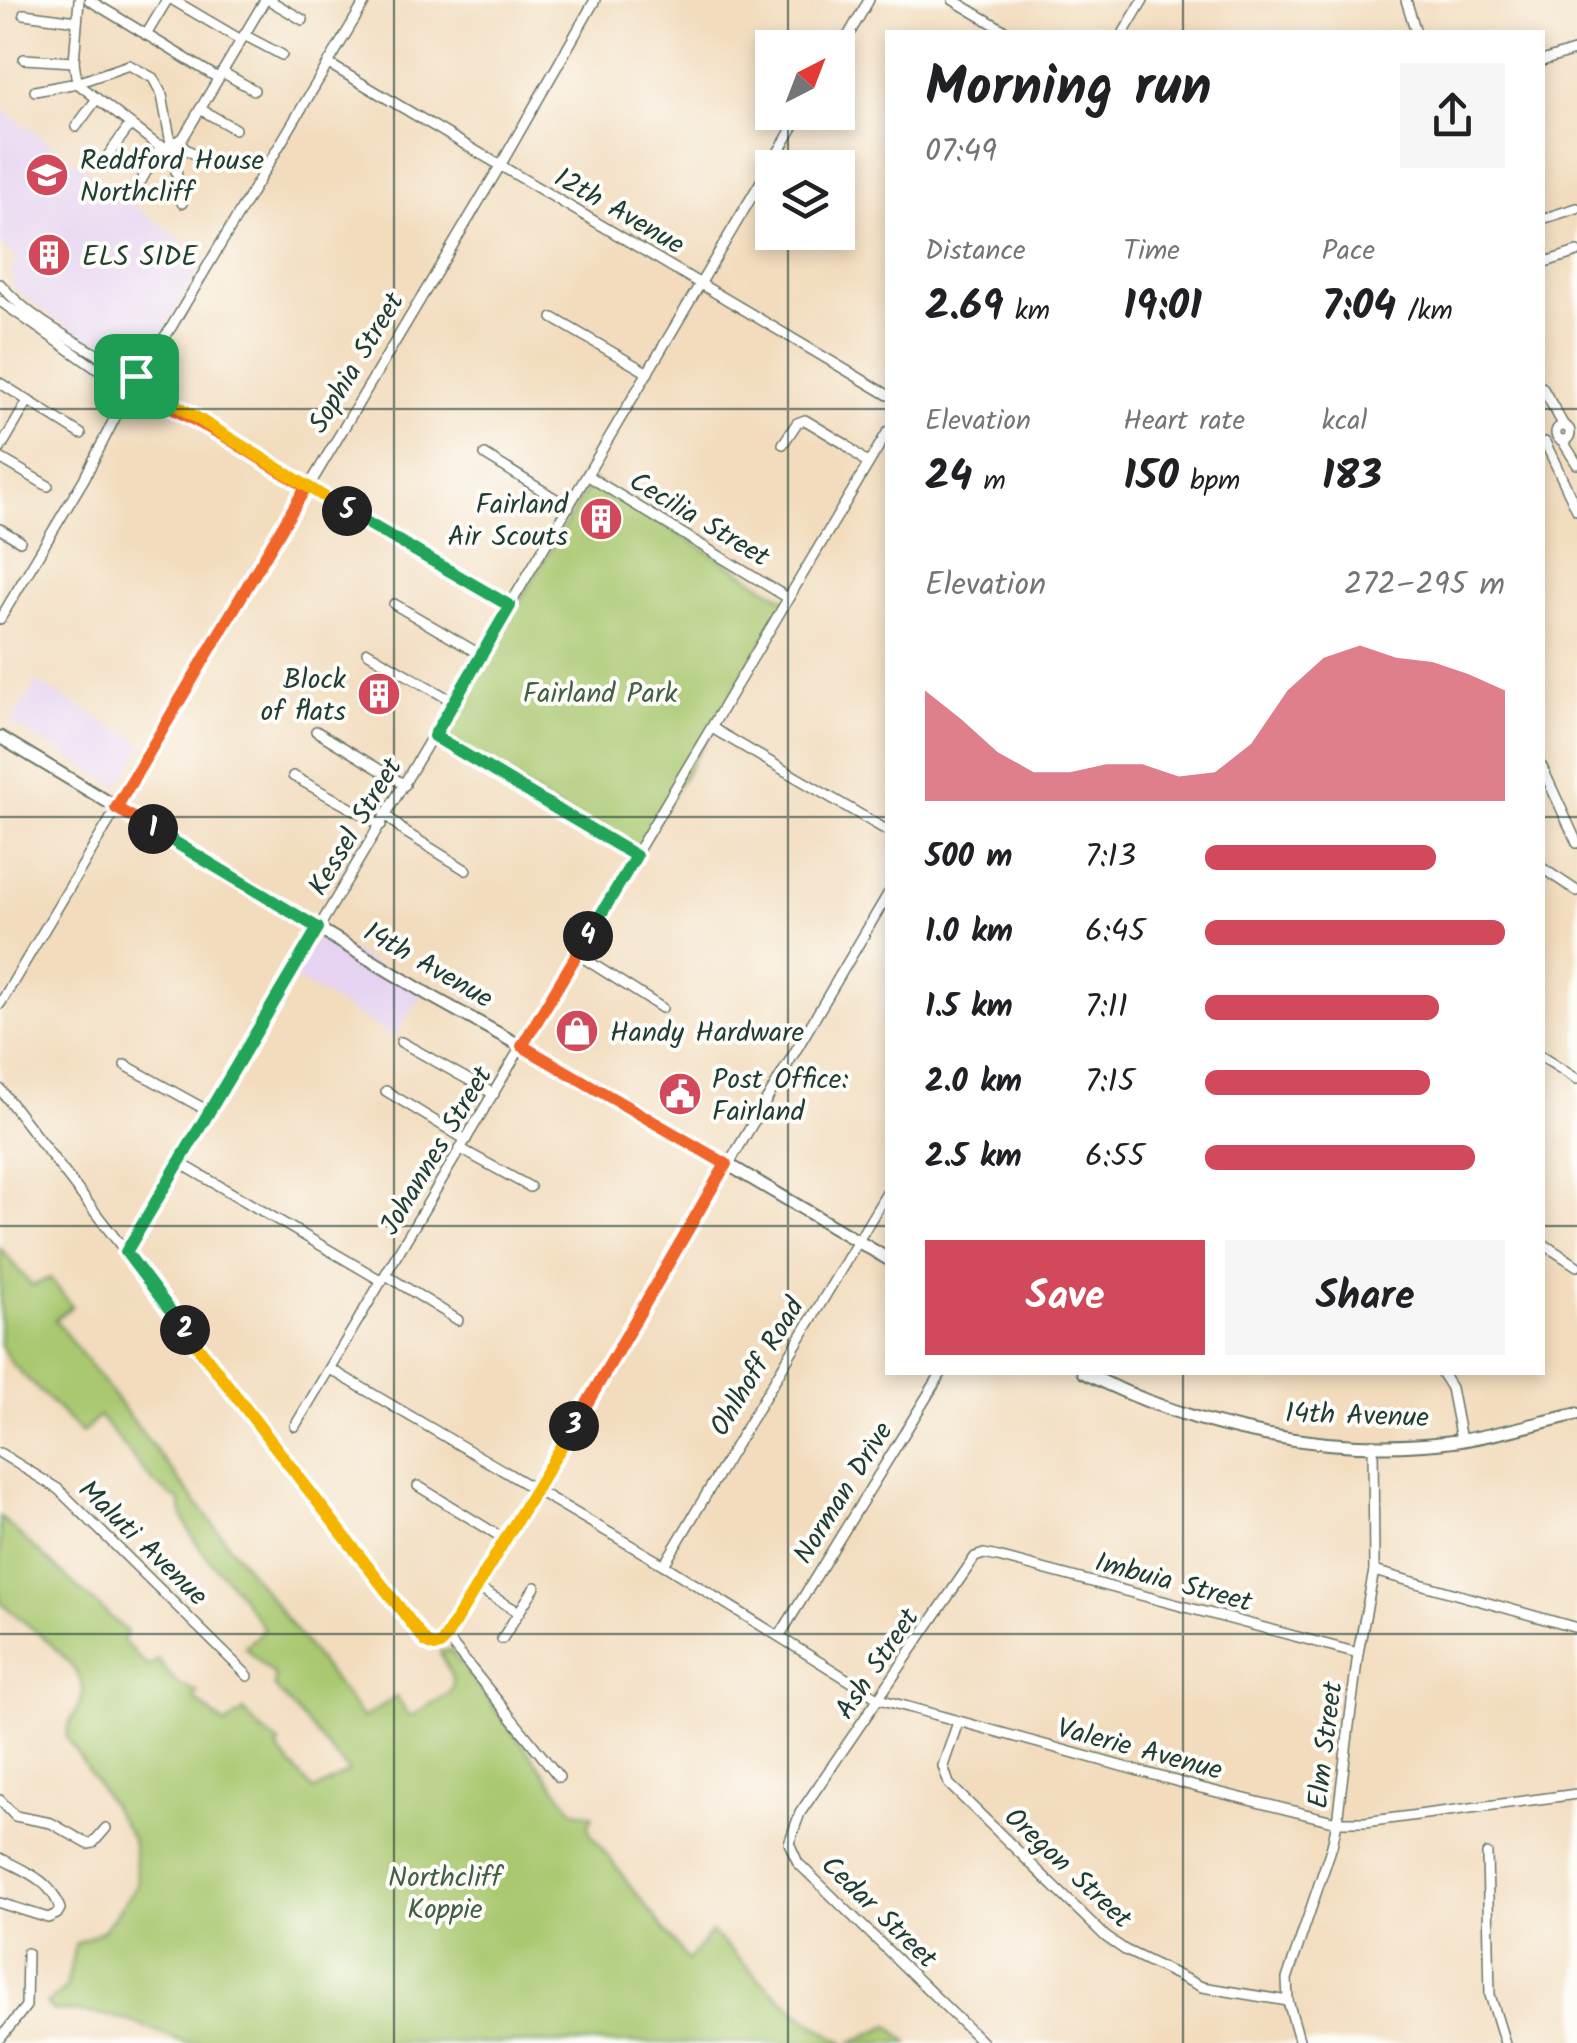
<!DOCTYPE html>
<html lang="en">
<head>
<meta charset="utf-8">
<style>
  body { margin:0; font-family:Kalam,sans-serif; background:#f6f6f6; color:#202124; height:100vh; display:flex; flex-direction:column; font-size:38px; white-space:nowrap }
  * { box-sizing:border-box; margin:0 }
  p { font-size:32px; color:#757577 }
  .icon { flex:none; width:55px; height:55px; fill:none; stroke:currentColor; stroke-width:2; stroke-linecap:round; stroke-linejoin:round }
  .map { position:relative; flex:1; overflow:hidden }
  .details { position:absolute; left:885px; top:30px; width:660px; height:1345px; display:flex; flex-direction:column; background:#fff; border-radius:0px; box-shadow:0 5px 15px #0003 }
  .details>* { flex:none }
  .needle { width:65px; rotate:42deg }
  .controls { position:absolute; left:755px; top:30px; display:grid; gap:20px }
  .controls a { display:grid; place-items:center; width:100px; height:100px; border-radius:0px; background:#fff; box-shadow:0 5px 15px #0003; font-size:50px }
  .pin { position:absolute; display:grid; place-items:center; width:85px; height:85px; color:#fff; margin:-42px; border-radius:20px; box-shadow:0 5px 15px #0006 }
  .km { position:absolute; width:50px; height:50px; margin:-25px; border-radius:50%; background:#222; color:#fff; font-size:28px; line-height:50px; text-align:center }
  .round { display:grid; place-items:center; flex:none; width:105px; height:105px; border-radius:0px; background:#f6f6f6 }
  .overview { display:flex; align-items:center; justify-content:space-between; height:170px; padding:0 40px }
  h1 { font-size:55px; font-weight:600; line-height:75px }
  .metrics { display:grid; grid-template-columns:repeat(3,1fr); gap:15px; height:170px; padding:10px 40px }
  .metrics div { display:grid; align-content:center }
  .metrics b { font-size:42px; font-weight:600 }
  .metrics small { font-size:28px; font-weight:400 }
  .metrics p { font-size:28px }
  .chart { height:280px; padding:20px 40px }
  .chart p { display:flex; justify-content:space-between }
  .chart svg { width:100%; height:180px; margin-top:10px; fill:#d1495b; opacity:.7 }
  .cta { display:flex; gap:20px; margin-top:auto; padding:20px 40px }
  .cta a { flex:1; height:115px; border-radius:0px; background:#d1495b; color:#fff; font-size:40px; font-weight:600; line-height:115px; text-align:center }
  .cta a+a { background:#f6f6f6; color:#202124 }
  ul { padding:0 40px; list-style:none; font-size:32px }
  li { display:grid; grid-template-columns:160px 120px 1fr; align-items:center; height:75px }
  li i { height:25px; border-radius:12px; background:#d1495b }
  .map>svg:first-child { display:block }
  .built { fill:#e5d3f1 }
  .green { fill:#a9c870; stroke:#648252; stroke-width:2.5 }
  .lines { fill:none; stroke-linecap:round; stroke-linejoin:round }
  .minor-casing { stroke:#697564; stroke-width:12 }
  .major-casing { stroke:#697564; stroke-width:15 }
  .minor { stroke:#fff; stroke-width:9 }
  .major { stroke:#fff; stroke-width:11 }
  .split-1-casing { stroke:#fff; stroke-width:20 }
  .split-2-casing { stroke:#fff; stroke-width:20 }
  .split-3-casing { stroke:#fff; stroke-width:20 }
  .split-4-casing { stroke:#fff; stroke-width:20 }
  .split-5-casing { stroke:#fff; stroke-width:20 }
  .split-6-casing { stroke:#fff; stroke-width:20 }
  .split-1 { stroke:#f0652b; stroke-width:12 }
  .split-2 { stroke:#22a559; stroke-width:12 }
  .split-3 { stroke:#f5b400; stroke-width:12 }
  .split-4 { stroke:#f0652b; stroke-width:12 }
  .split-5 { stroke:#22a559; stroke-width:12 }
  .split-6 { stroke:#f5b400; stroke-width:12 }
  .grid { fill:none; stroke:#1f3d34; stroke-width:2.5; stroke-opacity:0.55 }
  .labels { text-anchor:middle; stroke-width:8; stroke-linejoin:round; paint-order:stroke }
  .poi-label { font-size:28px; fill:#1f3d34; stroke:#fdfcf7; text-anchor:start }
  .street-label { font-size:28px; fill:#1f3d34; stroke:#fdfcf7 }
  .park-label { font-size:28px; fill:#426043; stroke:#fdfcf7 }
</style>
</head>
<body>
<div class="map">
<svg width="1577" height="2043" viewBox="0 0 1577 2043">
  <rect width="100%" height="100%" fill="#fdfcf7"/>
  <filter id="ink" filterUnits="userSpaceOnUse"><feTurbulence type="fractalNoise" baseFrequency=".01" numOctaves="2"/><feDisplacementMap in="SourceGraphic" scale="20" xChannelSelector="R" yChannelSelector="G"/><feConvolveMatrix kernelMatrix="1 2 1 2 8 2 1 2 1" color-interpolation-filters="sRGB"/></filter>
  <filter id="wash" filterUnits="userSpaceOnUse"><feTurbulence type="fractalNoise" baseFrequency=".0048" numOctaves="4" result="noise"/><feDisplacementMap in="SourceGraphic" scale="40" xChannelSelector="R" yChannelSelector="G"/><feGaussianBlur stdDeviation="2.25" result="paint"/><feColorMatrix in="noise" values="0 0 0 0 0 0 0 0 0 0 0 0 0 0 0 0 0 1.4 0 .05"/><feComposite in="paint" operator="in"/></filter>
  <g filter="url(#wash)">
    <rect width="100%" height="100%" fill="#f2dcbd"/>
    <g class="built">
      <path d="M0,107L206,258L158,340L150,346L116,354L62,324L12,287V268L19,259L0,244Z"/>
      <path d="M36,682L144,744L119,786L11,724Z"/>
      <path d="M319,932L423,992L394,1037L292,977Z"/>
    </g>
    <g class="green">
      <path d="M592,480L788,601L637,854L438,737Z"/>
      <path d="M0,1248L32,1286L50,1278L72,1306L55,1320L363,1718L396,1697L409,1716C419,1714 423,1708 431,1704C465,1689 452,1680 440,1652L450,1650L573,1810L593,1816L588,1826L590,1833L688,1961L711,1932C753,1971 794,2018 846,2043H185C135,2021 108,2011 53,2011L46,2004L66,1988L75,1944L104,1930L138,1884L132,1838L67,1738C67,1720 80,1710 83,1694C87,1666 21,1620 0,1602V1517L127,1632L123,1641L148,1667L158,1660L176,1682L198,1693L194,1699L225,1725L244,1711L260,1729L280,1744L277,1749L314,1791L349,1772L274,1686L275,1676L245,1647L264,1629C253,1614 242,1597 230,1583C208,1557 184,1537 180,1501L155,1484L99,1416L82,1433L12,1364L0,1345Z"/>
      <path d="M889,2025L908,2043H850Z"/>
    </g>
  </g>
  <g filter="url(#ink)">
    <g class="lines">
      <g class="minor-casing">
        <g id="minor">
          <path d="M79,0L74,62L77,83L156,144L166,147L183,138L265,0"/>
          <path d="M89,0L218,78"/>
          <path d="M173,0L241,40"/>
          <path d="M269,0L303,20"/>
          <path d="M953,0L1007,32"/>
          <path d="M1406,0L1416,32"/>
          <path d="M24,14L77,21"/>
          <path d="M1124,32L1143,0"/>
          <path d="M146,35L167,0"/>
          <path d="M244,35L282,55"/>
          <path d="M838,53L869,0"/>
          <path d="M24,59L74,62"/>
          <path d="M1542,61L1577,50"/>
          <path d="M329,64L888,395"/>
          <path d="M222,72L254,90"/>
          <path d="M35,91L77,83L129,65L153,78L162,95L182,203"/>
          <path d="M200,109L235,129"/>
          <path d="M76,127L96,100"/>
          <path d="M177,144L212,164"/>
          <path d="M107,157L130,125"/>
          <path d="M141,181L161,146"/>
          <path d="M1542,219L1577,208"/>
          <path d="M1542,263L1577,252"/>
          <path d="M0,284C33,323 80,343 122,369"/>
          <path d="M0,301L117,383"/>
          <path d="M553,318L648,373"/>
          <circle cx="126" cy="379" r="10"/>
          <path d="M125,369L154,345"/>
          <path d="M136,375L169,331L366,0"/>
          <path d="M136,380L306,487L510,607"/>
          <path d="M0,383L81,434"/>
          <path d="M132,387L194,421"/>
          <path d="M1542,387L1564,426"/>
          <circle cx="1563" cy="433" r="7"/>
          <path d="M1562,440L1577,464"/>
          <path d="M1545,442L1577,510"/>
          <path d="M783,444L797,423L805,420L845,444L868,464"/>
          <path d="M0,449L28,401"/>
          <path d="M485,455L569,507"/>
          <path d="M0,458L48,486"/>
          <path d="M588,476L788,598"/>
          <path d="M0,529L20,541"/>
          <path d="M394,604L481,655"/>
          <path d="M0,619L84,479L130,388"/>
          <path d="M367,652L454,702"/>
          <path d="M712,728L888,831"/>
          <path d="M316,731L405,785"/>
          <path d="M434,736L635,856"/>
          <path d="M1542,767L1577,843"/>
          <path d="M293,776L381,825"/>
          <path d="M387,816L405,832L466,870"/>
          <path d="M1542,868L1577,891"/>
          <path d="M577,954L662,1008"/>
          <path d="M0,1004L500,166L595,0"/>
          <path d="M401,1042L494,1094"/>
          <path d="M1542,1057L1577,1079"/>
          <path d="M125,1065L210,1112"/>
          <path d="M0,1089L426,1641L438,1646L536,1491L888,894"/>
          <path d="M386,1091L466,1140"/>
          <path d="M461,1149L530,1187"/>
          <path d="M180,1163L382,1281"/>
          <path d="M1542,1243L1577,1266"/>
          <path d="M126,1253L802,112"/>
          <path d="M386,1275L458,1320"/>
          <path d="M330,1369L664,1565L879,1699L1197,1787L1337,1822H1365L1577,1794"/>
          <path d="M1441,1372L1451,1388L1461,1440"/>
          <path d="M295,1426L888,431"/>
          <path d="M0,1453L58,1489L248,1676"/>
          <path d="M418,1486L506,1540"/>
          <path d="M664,1565L888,1191"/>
          <path d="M1374,1571L1577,1628"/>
          <path d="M476,1587L519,1612L502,1639"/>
          <path d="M519,1612L535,1587"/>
          <path d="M780,1635L942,1372"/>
          <path d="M446,1637L559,1777"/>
          <path d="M958,1722L943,1766L949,1784L1106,1937L1125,1950L1202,1987L1288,2001"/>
          <path d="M0,1800L15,1816L51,1823L88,1844L93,1843L106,1828"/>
          <path d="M1487,1854L1490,1995L1505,2043"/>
          <path d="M0,1858C24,1871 52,1880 60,1909L57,1914L48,1918L0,1903"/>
          <path d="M0,2039L26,2006L27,1953"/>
          <path d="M983,2043L798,1863L789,1843L800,1813L975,1557L984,1554L998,1557L1358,1653"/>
          <path d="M1300,2043L1288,2001L1287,1979L1332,1846L1337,1822L1358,1653L1374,1571L1373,1444"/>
        </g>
      </g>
      <g class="major-casing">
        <g id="major">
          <path d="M0,737L429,995L629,1106L888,1259"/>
          <path d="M1083,1372C1196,1430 1331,1458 1457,1441C1497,1435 1537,1423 1577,1414"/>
        </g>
      </g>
      <use href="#minor" class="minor"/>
      <use href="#major" class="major"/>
    </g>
  </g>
  <g class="lines" filter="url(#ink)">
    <g class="split-1-casing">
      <path id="split-1" d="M136,376L132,370L122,369L117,374L116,383L124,389L132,387L224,436L306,487L116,808L153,829"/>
    </g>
    <g class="split-2-casing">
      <path id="split-2" d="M153,829L318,928L126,1252L185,1330"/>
    </g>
    <g class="split-3-casing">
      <path id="split-3" d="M185,1330L426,1642L434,1646L440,1645L446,1637L574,1426"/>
    </g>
    <g class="split-4-casing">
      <path id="split-4" d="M574,1426L726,1164L522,1046L588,936"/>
    </g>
    <g class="split-5-casing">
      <path id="split-5" d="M347,511L510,606L434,736L636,856L588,936"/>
    </g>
    <g class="split-6-casing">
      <path id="split-6" d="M136,376V380L347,511"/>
    </g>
    <use href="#split-1" class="split-1"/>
    <use href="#split-2" class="split-2"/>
    <use href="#split-3" class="split-3"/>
    <use href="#split-4" class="split-4"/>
    <use href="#split-5" class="split-5"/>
    <use href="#split-6" class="split-6"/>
  </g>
  <path class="grid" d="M394,0V2043M788,0V48M1183,0V32M788,112V168M788,232V2043M0,409H888M1542,409H1577M0,817H888M1542,817H1577M0,1226H888M1542,1226H1577M1183,1372V2043M0,1634H1577"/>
  <defs>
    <g id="school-disc" transform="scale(2.25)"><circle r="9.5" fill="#d1495b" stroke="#fdfcf7"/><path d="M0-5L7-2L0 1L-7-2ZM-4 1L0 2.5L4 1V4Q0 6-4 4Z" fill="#fff"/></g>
    <g id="building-disc" transform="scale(2.25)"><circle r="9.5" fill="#d1495b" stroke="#fdfcf7"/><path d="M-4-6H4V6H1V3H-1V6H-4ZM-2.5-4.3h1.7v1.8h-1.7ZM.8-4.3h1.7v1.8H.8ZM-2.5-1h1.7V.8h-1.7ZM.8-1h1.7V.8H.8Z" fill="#fff"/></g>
    <g id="shop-disc" transform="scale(2.25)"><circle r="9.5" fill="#d1495b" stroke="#fdfcf7"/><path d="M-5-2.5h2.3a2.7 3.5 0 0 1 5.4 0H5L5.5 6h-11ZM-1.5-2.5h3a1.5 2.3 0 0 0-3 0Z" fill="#fff"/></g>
    <g id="civic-disc" transform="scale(2.25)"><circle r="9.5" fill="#d1495b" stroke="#fdfcf7"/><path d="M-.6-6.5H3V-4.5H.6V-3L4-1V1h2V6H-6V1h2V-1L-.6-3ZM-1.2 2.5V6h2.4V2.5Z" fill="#fff"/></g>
  </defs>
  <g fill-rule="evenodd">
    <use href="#school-disc" x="47" y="175"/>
    <use href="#building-disc" x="49" y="255"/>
    <use href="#building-disc" x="601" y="519"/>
    <use href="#building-disc" x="379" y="694"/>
    <use href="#shop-disc" x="577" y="1031"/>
    <use href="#civic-disc" x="680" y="1094"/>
  </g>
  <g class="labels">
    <g class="poi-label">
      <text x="80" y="169">Reddford House<tspan x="80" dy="32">Northcliff</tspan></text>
      <text x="82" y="265">ELS SIDE</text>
      <text x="568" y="513" text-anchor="end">Fairland<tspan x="568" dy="32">Air Scouts</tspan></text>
      <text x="346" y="688" text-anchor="end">Block<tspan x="346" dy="32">of flats</tspan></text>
      <text x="610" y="1041">Handy Hardware</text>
      <text x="712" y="1088">Post Office:<tspan x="712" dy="32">Fairland</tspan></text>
    </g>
    <g class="street-label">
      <text transform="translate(620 210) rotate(30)" y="10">12th Avenue</text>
      <text transform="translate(355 362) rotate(-59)" y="10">Sophia Street</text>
      <text transform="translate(700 518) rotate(31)" y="10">Cecilia Street</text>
      <text transform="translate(354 826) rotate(-59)" y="10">Kessel Street</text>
      <text transform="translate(429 964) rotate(30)" y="10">14th Avenue</text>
      <text transform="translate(435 1150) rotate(-59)" y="10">Johannes Street</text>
      <text transform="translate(756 1366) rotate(-59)" y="10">Ohlhoff Road</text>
      <text transform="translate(1357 1414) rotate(2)" y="10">14th Avenue</text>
      <text transform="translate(842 1492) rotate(-58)" y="10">Norman Drive</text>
      <text transform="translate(144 1542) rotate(44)" y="10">Maluti Avenue</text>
      <text transform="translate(1174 1581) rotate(15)" y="10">Imbuia Street</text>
      <text transform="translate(876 1663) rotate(-56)" y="10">Ash Street</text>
      <text transform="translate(1324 1745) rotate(-83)" y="10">Elm Street</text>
      <text transform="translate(1140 1748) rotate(15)" y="10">Valerie Avenue</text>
      <text transform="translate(1069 1867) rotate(43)" y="10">Oregon Street</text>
      <text transform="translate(880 1911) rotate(44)" y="10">Cedar Street</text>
    </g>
    <g class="park-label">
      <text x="600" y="702">Fairland Park</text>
      <text x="445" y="1886">Northcliff<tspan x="445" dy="32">Koppie</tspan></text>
    </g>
  </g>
</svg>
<div class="controls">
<a><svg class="needle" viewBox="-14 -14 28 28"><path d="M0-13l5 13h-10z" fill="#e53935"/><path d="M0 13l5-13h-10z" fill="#757577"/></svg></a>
<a><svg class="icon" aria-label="layers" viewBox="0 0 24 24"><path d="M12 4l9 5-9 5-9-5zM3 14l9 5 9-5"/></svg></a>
</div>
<div class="pin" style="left:136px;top:376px;background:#1e9e55"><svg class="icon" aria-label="arrive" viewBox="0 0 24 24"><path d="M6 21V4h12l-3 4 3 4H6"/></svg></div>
<b class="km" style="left:153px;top:829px">1</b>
<b class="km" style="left:185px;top:1330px">2</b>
<b class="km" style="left:574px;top:1426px">3</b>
<b class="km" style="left:588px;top:936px">4</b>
<b class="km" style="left:347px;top:511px">5</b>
<section class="details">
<div class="overview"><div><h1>Morning run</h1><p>07:49</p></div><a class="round"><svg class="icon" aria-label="share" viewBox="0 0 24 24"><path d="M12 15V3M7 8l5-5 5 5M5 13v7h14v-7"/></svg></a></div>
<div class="metrics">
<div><p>Distance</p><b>2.69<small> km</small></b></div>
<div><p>Time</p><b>19:01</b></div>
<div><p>Pace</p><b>7:04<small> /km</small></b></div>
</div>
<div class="metrics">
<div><p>Elevation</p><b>24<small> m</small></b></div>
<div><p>Heart rate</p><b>150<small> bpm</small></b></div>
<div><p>kcal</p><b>183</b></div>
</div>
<div class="chart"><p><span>Elevation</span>272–295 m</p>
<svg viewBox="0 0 160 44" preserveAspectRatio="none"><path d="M0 44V17L10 24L20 32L30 37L40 37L50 35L60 35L70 38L80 37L90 30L100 17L110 9L120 6L130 9L140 10L150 13L160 17V44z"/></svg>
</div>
<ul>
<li><b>500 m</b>7:13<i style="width:77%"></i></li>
<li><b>1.0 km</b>6:45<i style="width:100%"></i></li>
<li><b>1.5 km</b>7:11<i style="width:78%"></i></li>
<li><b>2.0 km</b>7:15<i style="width:75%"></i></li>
<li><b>2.5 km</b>6:55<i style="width:90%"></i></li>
</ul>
<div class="cta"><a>Save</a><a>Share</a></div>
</section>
</div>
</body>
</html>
